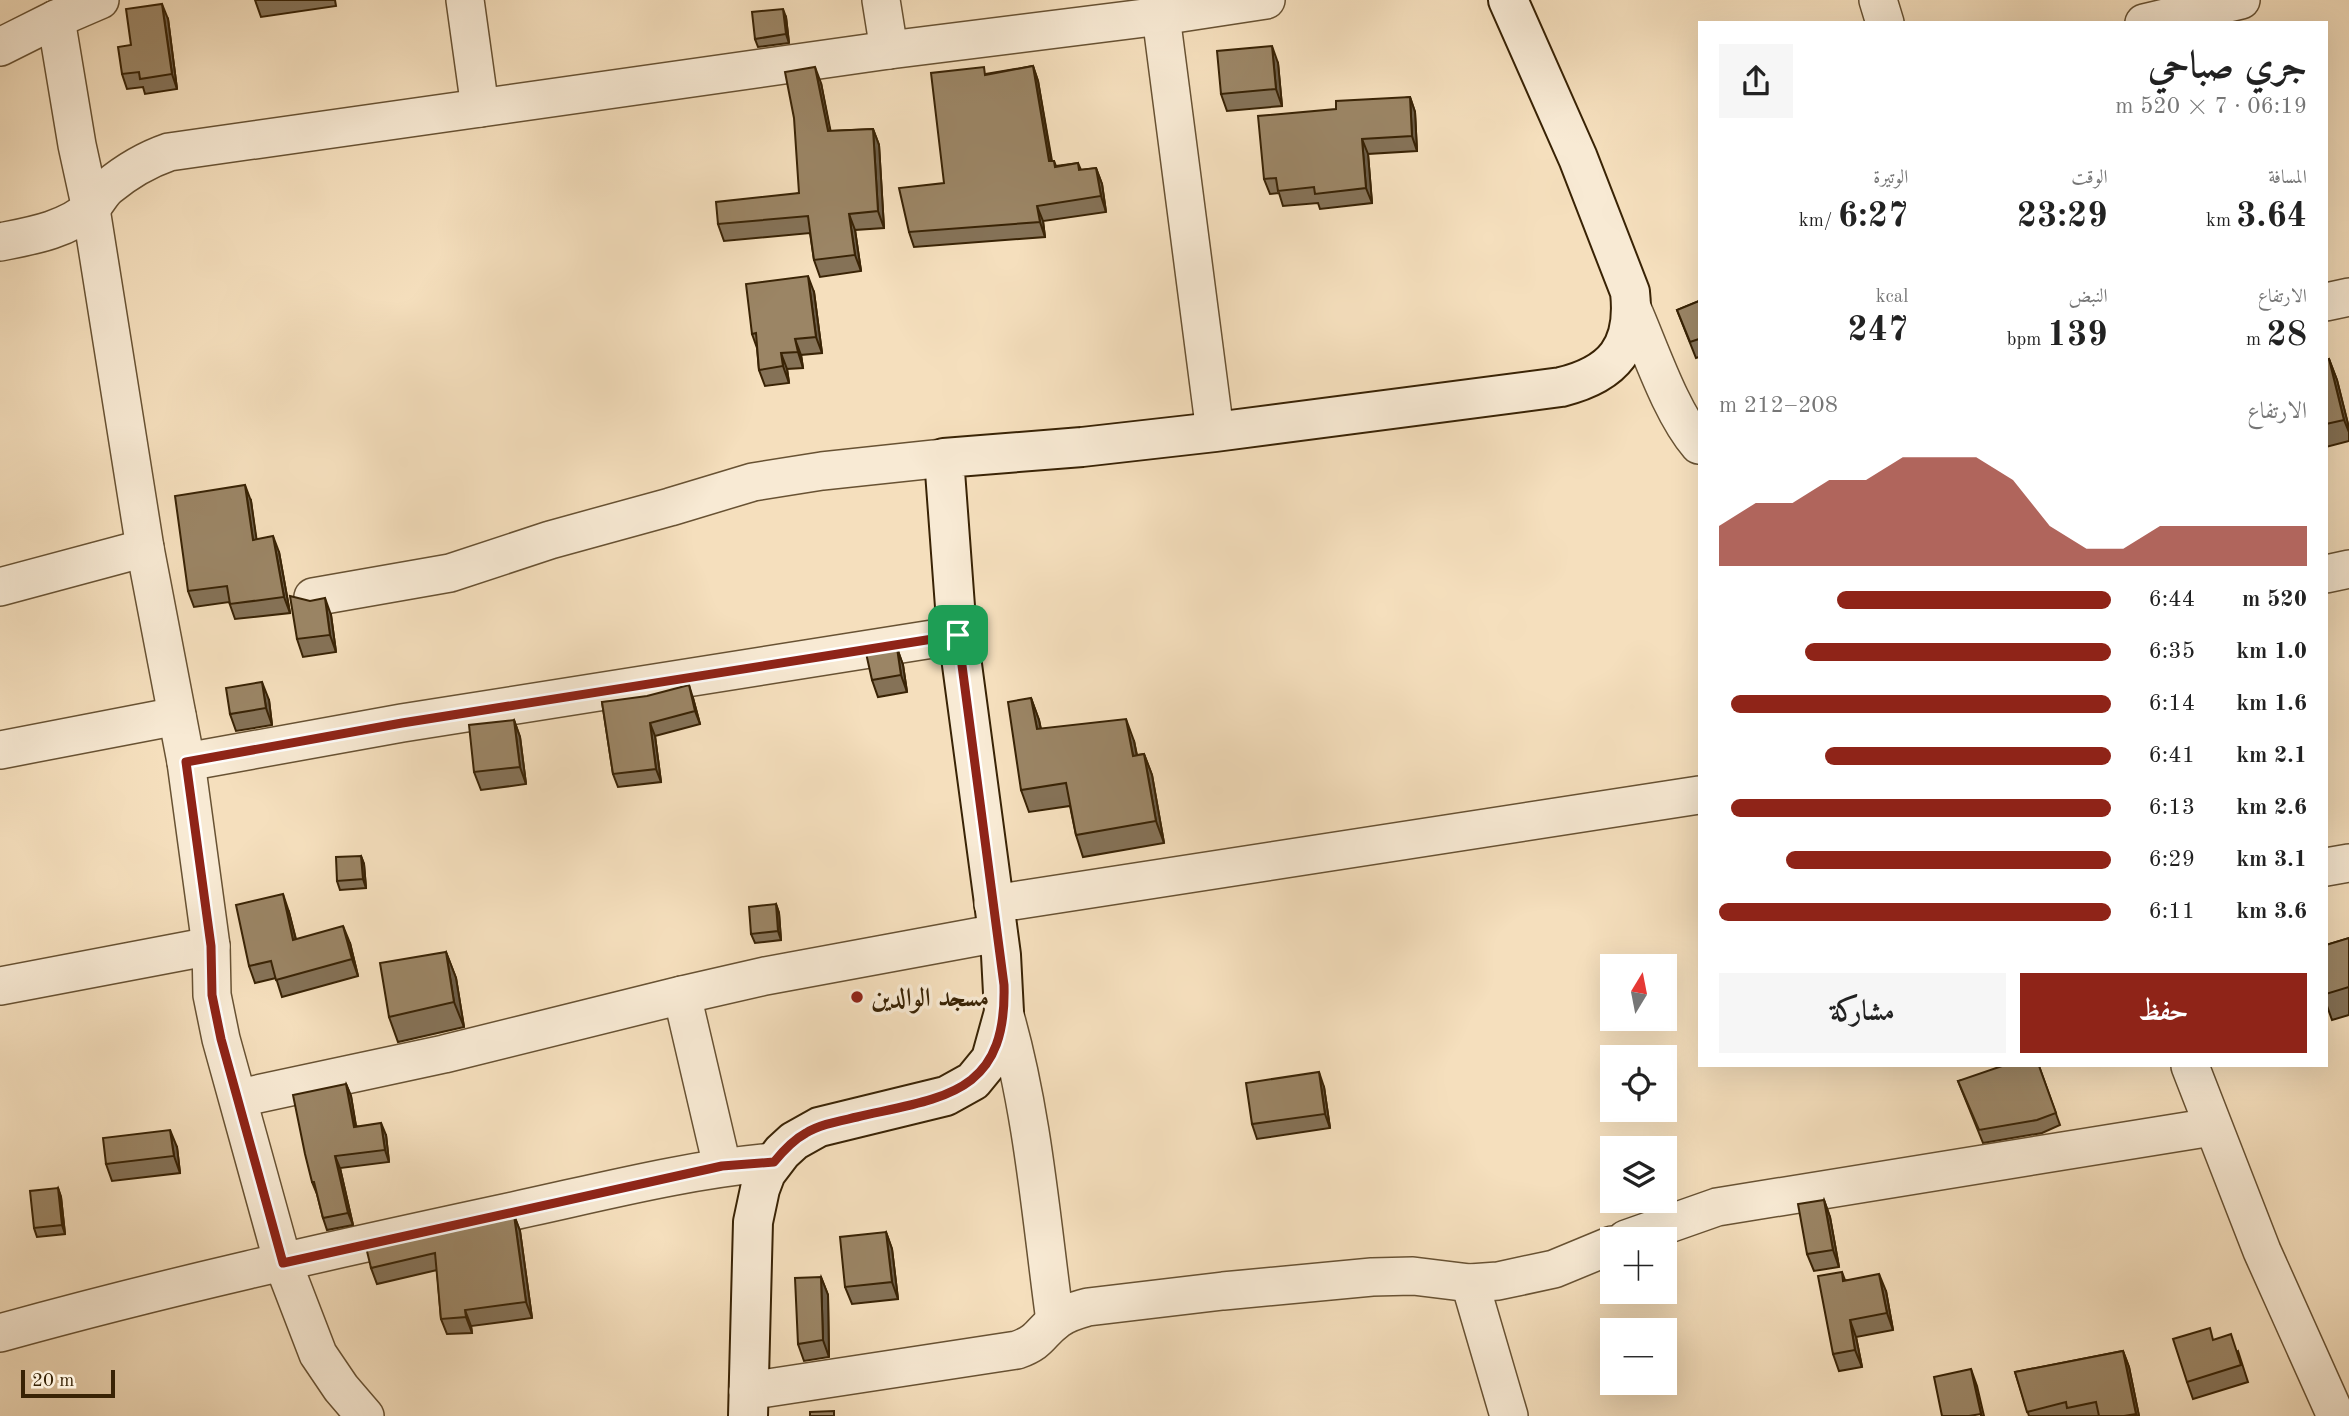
<!DOCTYPE html>
<html lang="ar">
<head>
<meta charset="utf-8">
<style>
  body { margin:0; font-family:"Old Standard TT",Amiri,serif; background:#f6f6f6; color:#222; direction:rtl; height:100vh; display:flex; flex-direction:column; font-size:26px; white-space:nowrap }
  * { box-sizing:border-box; margin:0 }
  p { font-size:23px; color:#767676 }
  .icon { flex:none; width:38px; height:38px; fill:none; stroke:currentColor; stroke-width:2; stroke-linecap:round; stroke-linejoin:round }
  .map { position:relative; flex:1; overflow:hidden; direction:ltr }
  .drawer { position:absolute; left:1698px; top:21px; width:630px; height:1046px; display:flex; flex-direction:column; background:#fff; border-radius:0px; box-shadow:0 7px 28px #0002; direction:rtl }
  .drawer>* { flex:none }
  .needle { width:46px; rotate:10deg }
  .tools { position:absolute; left:1600px; top:954px; display:grid; gap:14px }
  .tools a { display:grid; place-items:center; width:77px; height:77px; border-radius:0px; background:#fff; box-shadow:0 7px 28px #0002; font-size:35px }
  .scale { position:absolute; left:21px; bottom:18px; width:94px; box-sizing:border-box; padding-left:7px; border:4px solid #392305; border-top:0; font-size:19px; line-height:24px; white-space:nowrap; color:#392305; -webkit-text-stroke:5px #f8ead4; paint-order:stroke }
  .pin { position:absolute; display:grid; place-items:center; width:60px; height:60px; color:#fff; margin:-30px; border-radius:14px; box-shadow:0 4px 10px #0006 }
  .round { display:grid; place-items:center; flex:none; width:74px; height:74px; border-radius:0px; background:#f6f6f6 }
  .overview { display:flex; align-items:center; justify-content:space-between; height:119px; padding:0 21px }
  h1 { font-size:38px; font-weight:700; line-height:52px }
  .figures { display:grid; grid-template-columns:repeat(3,1fr); gap:10px; height:119px; padding:7px 21px }
  .figures div { display:grid; align-content:center }
  .figures b { font-size:35px; font-weight:700 }
  .figures small { font-size:19px; font-weight:400 }
  .figures p { font-size:19px }
  .chart { height:196px; padding:14px 21px }
  .chart p { display:flex; justify-content:space-between }
  .chart svg { width:100%; height:126px; margin-top:7px; fill:#8f2418; opacity:.7 }
  .action { display:flex; gap:14px; margin-top:auto; padding:14px 21px }
  .action a { flex:1; height:80px; border-radius:0px; background:#8f2418; color:#fff; font-size:28px; font-weight:700; line-height:80px; text-align:center }
  .action a+a { background:#f6f6f6; color:#222 }
  ul { padding:0 21px; list-style:none; font-size:23px }
  li { display:grid; grid-template-columns:112px 84px 1fr; align-items:center; height:52px }
  li i { height:18px; border-radius:9px; background:#8f2418 }
  .map>svg:first-child { display:block }
  .lines { fill:none; stroke-linecap:round; stroke-linejoin:round }
  .street-casing { stroke:#685233; stroke-width:40 }
  .secondary-casing { stroke:#392305; stroke-width:42 }
  .street { stroke:#f8ead4; stroke-width:37 }
  .secondary { stroke:#f8ead4; stroke-width:38 }
  .wall { fill:#857257; stroke:#392305; stroke-width:2 }
  .shaded-wall { fill:#6c5d47; stroke:#392305; stroke-width:2 }
  .building { fill:#9b8565; stroke:#392305; stroke-width:2 }
  .route-casing { stroke:#fff; stroke-width:14 }
  .route { stroke:#8f2418; stroke-width:9 }
  .poi-dot { fill:#8f2418; stroke:#f8ead4; stroke-width:2.5 }
  .labels { text-anchor:middle; stroke-width:7; stroke-linejoin:round; paint-order:stroke }
  .poi-label { font-size:26px; font-weight:bold; fill:#392305; stroke:#f8ead4; text-anchor:start }
</style>
</head>
<body>
<div class="map">
<svg width="2349" height="1416" viewBox="0 0 2349 1416">
  <rect width="100%" height="100%" fill="#f5dfbd"/>
  <filter id="stains"><feTurbulence type="fractalNoise" baseFrequency=".00286" numOctaves="4"/><feColorMatrix values="0 0 0 0 .2 0 0 0 0 .09 0 0 0 0 .02 0 0 0 .5 -.17"/></filter>
  <radialGradient id="worn" r=".72"><stop offset=".6" stop-color="#630" stop-opacity="0"/><stop offset="1" stop-color="#630" stop-opacity=".3"/></radialGradient>
  <g class="lines">
    <g class="street-casing">
      <g id="street">
        <path d="M465,0L480,108"/>
        <path d="M881,0L889,50"/>
        <path d="M1878,0L1885,23"/>
        <path d="M1161,16L1215,432"/>
        <path d="M56,19L77,145L91,209L145,548L186,762L211,946L212,995L221,1039L283,1263L318,1354L341,1388L365,1416"/>
        <path d="M2144,23L2241,0"/>
        <path d="M0,47L56,19L100,0"/>
        <path d="M0,242C30,236 67,230 91,208C97,202 101,193 108,187C126,172 146,160 169,152L889,50L1161,16L1266,0"/>
        <path d="M2326,302L2349,297"/>
        <path d="M1632,308C1650,349 1671,413 1699,445"/>
        <path d="M2326,574L2349,569"/>
        <path d="M0,587L145,548"/>
        <path d="M313,597L450,573L550,540L670,507L753,482L822,471L944,458"/>
        <path d="M0,750L177,716"/>
        <path d="M186,762L402,723L958,635"/>
        <path d="M2326,867L2349,863"/>
        <path d="M993,904L1699,795"/>
        <path d="M0,986L211,946"/>
        <path d="M682,995L765,976L998,933"/>
        <path d="M1004,1012C1033,1112 1041,1218 1055,1321"/>
        <path d="M2190,1066L2262,1251L2336,1416"/>
        <path d="M239,1098L444,1054L682,995L722,1166"/>
        <path d="M1626,1239L1717,1207L2212,1127"/>
        <path d="M1470,1283L1509,1416"/>
        <path d="M0,1333C165,1287 332,1250 499,1214C590,1195 681,1170 774,1162"/>
        <path d="M748,1391L1017,1350C1042,1341 1039,1333 1057,1320C1066,1313 1077,1310 1088,1307L1223,1291L1372,1277L1413,1276L1470,1283L1498,1281L1554,1269L1612,1245"/>
      </g>
    </g>
    <g class="secondary-casing">
      <path id="secondary" d="M748,1416L753,1222L760,1189L766,1173L782,1152L794,1141L819,1127L946,1096L973,1081L991,1059L1004,1012L1001,955L956,620L944,458L1082,447L1215,432L1561,387C1614,374 1636,347 1630,292L1578,158L1508,0"/>
    </g>
    <use href="#street" class="street"/>
    <use href="#secondary" class="secondary"/>
  </g>
  <g class="wall">
    <path d="M255,0H335L336,6L261,17Z"/>
    <path d="M786,17L789,43L758,47L755,39Z"/>
    <path d="M168,19L177,89L145,94L143,87L127,89L122,74L131,45Z"/>
    <path d="M1278,63L1282,106L1227,111L1221,94Z"/>
    <path d="M1033,66L1038,81L1052,161H1054L1056,166L1078,163L1081,170L1096,168L1102,184L1106,212L1043,221L1045,237L914,247L909,232L944,183L986,74Z"/>
    <path d="M821,83L830,131L873,129L879,145L884,228L855,230L861,271L820,277L814,260L810,233L724,241L718,224L799,193Z"/>
    <path d="M1410,97L1415,112L1417,151L1368,154L1372,203L1320,209L1318,203L1283,206L1279,193L1270,194L1264,179L1336,109Z"/>
    <path d="M814,292L822,353L801,355L803,368L787,369L789,383L765,386L759,370L757,348L752,334Z"/>
    <path d="M1699,301V357L1696,358L1677,310Z"/>
    <path d="M2329,359L2337,380L2349,428V441L2326,447V360Z"/>
    <path d="M251,501L256,539L279,552L290,613L235,619L229,602L194,607L188,591Z"/>
    <path d="M331,615L336,652L303,657L297,639Z"/>
    <path d="M897,648L903,665L907,692L878,697L872,680Z"/>
    <path d="M693,698L700,724L655,736L661,782L618,787L613,774L602,702Z"/>
    <path d="M1031,698L1039,720L1041,729L1134,741L1137,755L1144,754L1152,775L1164,843L1083,857L1076,835L1070,806L1029,812L1021,790Z"/>
    <path d="M269,700L272,725L236,731L230,714Z"/>
    <path d="M514,720L520,737L526,784L481,790L474,772Z"/>
    <path d="M361,856L364,864L366,888L340,890L337,881Z"/>
    <path d="M776,904L779,913L781,940L755,943L751,934Z"/>
    <path d="M289,912L296,939L350,943L358,976L282,997L276,978L255,983L249,966Z"/>
    <path d="M2349,938V1015L2332,1020L2326,1003V945Z"/>
    <path d="M446,952L456,978L464,1027L398,1042L389,1017Z"/>
    <path d="M2039,1066L2060,1125L2042,1133L1983,1143L1958,1081Z"/>
    <path d="M346,1084L351,1096L356,1126L386,1135L389,1162L340,1168L353,1225L327,1230L323,1218L317,1194L312,1182Z"/>
    <path d="M1324,1087L1330,1128L1257,1139L1252,1124Z"/>
    <path d="M177,1147L180,1173L112,1181L106,1164Z"/>
    <path d="M58,1188L61,1197L65,1234L37,1237L34,1228Z"/>
    <path d="M1824,1200L1830,1217L1839,1267L1814,1271L1807,1254Z"/>
    <path d="M514,1215L520,1231L532,1318L471,1326L472,1333L447,1334L441,1319L437,1270L377,1284L371,1268Z"/>
    <path d="M886,1232L892,1249L898,1299L852,1304L845,1287Z"/>
    <path d="M1842,1272L1845,1280L1886,1291L1893,1330L1856,1337L1862,1367L1839,1371L1833,1354Z"/>
    <path d="M821,1277L828,1295L829,1357L804,1361L798,1344Z"/>
    <path d="M2123,1351L2129,1367L2139,1416H2029L2015,1372Z"/>
    <path d="M2238,1351L2248,1382L2193,1399L2187,1382Z"/>
  </g>
  <g class="shaded-wall">
    <path d="M162,4L168,19L177,89L172,74Z"/>
    <path d="M783,9L786,17L789,43L786,34Z"/>
    <path d="M1272,46L1278,63L1282,106L1276,89Z"/>
    <path d="M1033,66L1038,81L1054,177L1049,161Z"/>
    <path d="M815,67L821,83L834,148L828,131Z"/>
    <path d="M1410,97L1415,112L1417,151L1412,136Z"/>
    <path d="M873,129L879,145L884,228L878,211Z"/>
    <path d="M1362,139L1368,154L1372,203L1366,188Z"/>
    <path d="M1096,168L1102,184L1106,212L1101,196Z"/>
    <path d="M1037,206L1043,221L1045,237L1040,222Z"/>
    <path d="M849,214L855,230L861,271L855,255Z"/>
    <path d="M808,276L814,292L822,353L816,337Z"/>
    <path d="M795,339L801,355L803,368L798,352Z"/>
    <path d="M781,353L787,369L789,383L783,366Z"/>
    <path d="M2329,359L2337,380L2349,428V432L2344,420Z"/>
    <path d="M245,485L251,501L259,556L253,540Z"/>
    <path d="M273,536L279,552L290,613L284,597Z"/>
    <path d="M325,598L331,615L336,652L330,635Z"/>
    <path d="M897,648L903,665L907,692L901,675Z"/>
    <path d="M262,682L269,700L272,725L266,708Z"/>
    <path d="M689,685L693,698L700,724L695,711Z"/>
    <path d="M1031,698L1039,720L1045,751L1037,729Z"/>
    <path d="M1126,719L1134,741L1141,778L1133,756Z"/>
    <path d="M514,720L520,737L526,784L520,767Z"/>
    <path d="M650,723L655,736L661,782L656,769Z"/>
    <path d="M1144,754L1152,775L1164,843L1156,821Z"/>
    <path d="M361,856L364,864L366,888L363,879Z"/>
    <path d="M283,894L289,912L300,957L293,940Z"/>
    <path d="M776,904L779,913L781,940L778,931Z"/>
    <path d="M343,926L350,943L358,976L352,959Z"/>
    <path d="M446,952L456,978L464,1027L454,1002Z"/>
    <path d="M1319,1072L1324,1087L1330,1128L1325,1114Z"/>
    <path d="M346,1084L351,1096L358,1139L354,1127Z"/>
    <path d="M381,1123L386,1135L389,1162L385,1150Z"/>
    <path d="M170,1130L177,1147L180,1173L174,1156Z"/>
    <path d="M335,1156L340,1168L353,1225L348,1213Z"/>
    <path d="M58,1188L61,1197L65,1234L62,1225Z"/>
    <path d="M1824,1200L1830,1217L1839,1267L1833,1250Z"/>
    <path d="M514,1215L520,1231L532,1318L526,1302Z"/>
    <path d="M886,1232L892,1249L898,1299L892,1282Z"/>
    <path d="M1879,1274L1886,1291L1893,1330L1887,1313Z"/>
    <path d="M821,1277L828,1295L829,1357L823,1340Z"/>
    <path d="M465,1310L471,1326L472,1333L466,1317Z"/>
    <path d="M1850,1320L1856,1337L1862,1367L1855,1350Z"/>
    <path d="M2123,1351L2129,1367L2139,1416H2137L2136,1414Z"/>
    <path d="M1971,1369L1977,1386L1984,1416H1981V1414Z"/>
  </g>
  <g class="building">
    <path d="M162,4L172,74L140,79L139,72L122,74L118,47L131,45L126,9Z"/>
    <path d="M783,9L786,34L755,39L752,12Z"/>
    <path d="M1272,46L1276,89L1221,94L1217,51Z"/>
    <path d="M1033,66L1049,161H1054L1055,167L1078,163L1079,170L1096,168L1101,196L1037,206L1040,222L909,232L899,188L944,183L931,73L984,67L985,75Z"/>
    <path d="M815,67L828,131L873,129L878,211L849,214L855,255L814,260L808,216L718,224L716,202L799,193L794,118L785,72Z"/>
    <path d="M1410,97L1412,136L1362,139L1366,188L1315,194L1314,187L1278,191L1276,178L1264,179L1258,116L1336,109V101Z"/>
    <path d="M808,276L816,337L795,339L798,352L781,353L783,366L759,370L756,333L752,334L746,284Z"/>
    <path d="M1699,301V339L1690,342L1677,310Z"/>
    <path d="M2329,359L2344,420L2326,424V360Z"/>
    <path d="M245,485L253,540L273,536L284,597L230,604L227,586L188,591L175,496Z"/>
    <path d="M290,596L310,601L325,598L330,635L297,639Z"/>
    <path d="M897,648L901,675L872,680L866,653Z"/>
    <path d="M262,682L266,708L230,714L226,688Z"/>
    <path d="M689,685L695,711L650,723L656,769L613,774L602,702L647,696Z"/>
    <path d="M1031,698L1037,729L1126,719L1133,756L1144,754L1156,821L1076,835L1066,783L1021,790L1008,702Z"/>
    <path d="M514,720L520,767L474,772L469,725Z"/>
    <path d="M361,856L363,879L337,881L336,857Z"/>
    <path d="M283,894L293,940L343,926L352,959L276,980L271,961L249,966L236,905Z"/>
    <path d="M776,904L778,931L751,934L749,907Z"/>
    <path d="M2349,938V987L2326,994V945Z"/>
    <path d="M446,952L454,1002L389,1017L380,963Z"/>
    <path d="M2002,1066H2039L2056,1113L2037,1120L1979,1130L1958,1081Z"/>
    <path d="M1319,1072L1325,1114L1252,1124L1246,1083Z"/>
    <path d="M346,1084L354,1127L381,1123L385,1150L335,1156L348,1213L323,1218L314,1182H312L305,1154L293,1095Z"/>
    <path d="M170,1130L174,1156L106,1164L103,1138Z"/>
    <path d="M58,1188L62,1225L34,1228L30,1191Z"/>
    <path d="M1824,1200L1833,1250L1807,1254L1798,1204Z"/>
    <path d="M514,1215L526,1302L465,1310L466,1317L441,1319L435,1253L371,1268L366,1247Z"/>
    <path d="M886,1232L892,1282L845,1287L840,1237Z"/>
    <path d="M1842,1272L1843,1281L1879,1274L1887,1313L1850,1320L1855,1350L1833,1354L1818,1276Z"/>
    <path d="M821,1277L823,1340L798,1344L795,1278Z"/>
    <path d="M2210,1328L2213,1340L2231,1334L2241,1365L2187,1382L2173,1339Z"/>
    <path d="M2123,1351L2136,1414L2124,1416H2099L2096,1402L2067,1408L2066,1402L2027,1412L2015,1372Z"/>
    <path d="M1971,1369L1981,1414L1969,1416H1942L1934,1377Z"/>
    <path d="M834,1411V1416H810V1412Z"/>
  </g>
  <g class="lines">
    <g class="route-casing">
      <path id="route" d="M958,635L1004,985C1007,1095 944,1097 857,1117C840,1121 821,1124 806,1133C793,1140 783,1151 774,1162L722,1166L283,1263L221,1039L212,995L211,946L186,762L402,723Z"/>
    </g>
    <use href="#route" class="route"/>
  </g>
  <circle class="poi-dot" cx="857" cy="997" r="7"/>
  <g class="labels">
    <g class="poi-label">
      <text x="871" y="1006">مسجد الوالدين</text>
    </g>
  </g>
  <rect width="100%" height="100%" filter="url(#stains)"/>
  <rect width="100%" height="100%" fill="url(#worn)"/>
</svg>
<div class="tools">
<a><svg class="needle" viewBox="-14 -14 28 28"><path d="M0-13l5 13h-10z" fill="#e53935"/><path d="M0 13l5-13h-10z" fill="#767676"/></svg></a>
<a><svg class="icon" aria-label="locate" viewBox="0 0 24 24"><circle cx="12" cy="12" r="6"/><path d="M12 2v4M12 18v4M2 12h4M18 12h4"/></svg></a>
<a><svg class="icon" aria-label="layers" viewBox="0 0 24 24"><path d="M12 4l9 5-9 5-9-5zM3 14l9 5 9-5"/></svg></a>
<a>+</a>
<a>−</a>
</div>
<div class="scale">20 m</div>
<div class="pin" style="left:958px;top:635px;background:#1e9e55"><svg class="icon" aria-label="arrive" viewBox="0 0 24 24"><path d="M6 21V4h12l-3 4 3 4H6"/></svg></div>
<section class="drawer">
<div class="overview"><div><h1>جري صباحي</h1><p>06:19 · 7 × 520 m</p></div><a class="round"><svg class="icon" aria-label="share" viewBox="0 0 24 24"><path d="M12 15V3M7 8l5-5 5 5M5 13v7h14v-7"/></svg></a></div>
<div class="figures">
<div><p>المسافة</p><b>3.64<small> km</small></b></div>
<div><p>الوقت</p><b>23:29</b></div>
<div><p>الوتيرة</p><b>6:27<small> /km</small></b></div>
</div>
<div class="figures">
<div><p>الارتفاع</p><b>28<small> m</small></b></div>
<div><p>النبض</p><b>139<small> bpm</small></b></div>
<div><p>kcal</p><b>247</b></div>
</div>
<div class="chart"><p><span>الارتفاع</span>208–212 m</p>
<svg viewBox="0 0 160 44" preserveAspectRatio="none"><path d="M0 44V30L10 22L20 22L30 14L40 14L50 6L60 6L70 6L80 14L90 30L100 38L110 38L120 30L130 30L140 30L150 30L160 30V44z"/></svg>
</div>
<ul>
<li><b>520 m</b>6:44<i style="width:70%"></i></li>
<li><b>1.0 km</b>6:35<i style="width:78%"></i></li>
<li><b>1.6 km</b>6:14<i style="width:97%"></i></li>
<li><b>2.1 km</b>6:41<i style="width:73%"></i></li>
<li><b>2.6 km</b>6:13<i style="width:97%"></i></li>
<li><b>3.1 km</b>6:29<i style="width:83%"></i></li>
<li><b>3.6 km</b>6:11<i style="width:100%"></i></li>
</ul>
<div class="action"><a>حفظ</a><a>مشاركة</a></div>
</section>
</div>
</body>
</html>
